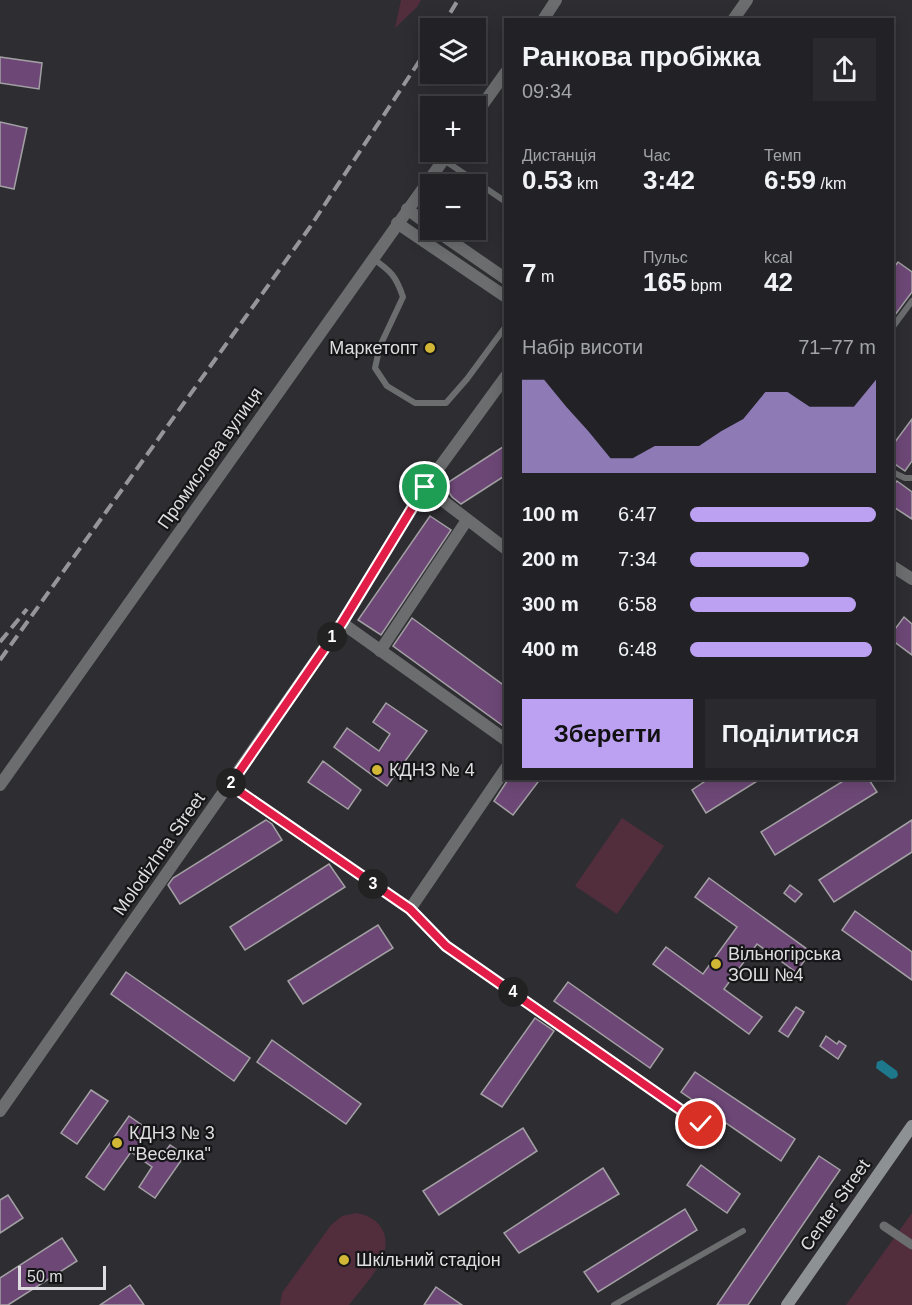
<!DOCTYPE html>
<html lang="uk">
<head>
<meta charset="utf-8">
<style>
  body { margin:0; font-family:Arial,sans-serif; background:#2a2a2e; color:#f1f3f6; height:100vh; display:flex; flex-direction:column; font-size:22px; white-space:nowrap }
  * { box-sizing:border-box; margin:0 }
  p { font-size:20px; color:#a2a4a7 }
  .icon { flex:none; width:33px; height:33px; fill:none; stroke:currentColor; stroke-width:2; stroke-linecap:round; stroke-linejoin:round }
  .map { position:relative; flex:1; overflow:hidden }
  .side { position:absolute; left:504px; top:18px; width:390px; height:762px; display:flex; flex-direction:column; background:#222226; border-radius:0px; box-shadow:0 3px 15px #0003,0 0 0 2px #3f3f43 }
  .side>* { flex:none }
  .controls { position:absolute; left:420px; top:18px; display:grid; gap:12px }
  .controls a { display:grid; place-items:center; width:66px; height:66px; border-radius:0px; background:#222226; box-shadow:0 3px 15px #0003,0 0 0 2px #3f3f43; font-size:30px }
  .scale { position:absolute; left:18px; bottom:15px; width:88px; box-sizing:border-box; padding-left:6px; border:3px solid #dedee1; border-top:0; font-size:16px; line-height:21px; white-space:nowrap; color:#dedee1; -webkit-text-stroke:4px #161618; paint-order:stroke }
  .pin { position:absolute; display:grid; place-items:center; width:51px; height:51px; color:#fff; margin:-26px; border:3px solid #fff; border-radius:50%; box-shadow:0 2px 6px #0007 }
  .km { position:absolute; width:30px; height:30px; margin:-15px; border-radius:50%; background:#222; color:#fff; font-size:16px; line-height:30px; text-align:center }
  .round { display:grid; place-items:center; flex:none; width:63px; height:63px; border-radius:0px; background:#2a2a2e }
  .overview { display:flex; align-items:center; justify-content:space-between; height:102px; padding:0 18px }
  h1 { font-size:27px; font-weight:800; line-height:45px }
  .figures { display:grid; grid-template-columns:repeat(3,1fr); gap:9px; height:102px; padding:6px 18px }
  .figures div { display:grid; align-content:center }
  .figures b { font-size:26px; font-weight:800 }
  .figures small { font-size:16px; font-weight:400 }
  .figures p { font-size:16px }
  .chart { height:168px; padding:12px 18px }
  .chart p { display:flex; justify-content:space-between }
  .chart svg { width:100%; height:108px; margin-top:6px; fill:#bca0f2; opacity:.7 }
  .primary-button { display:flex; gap:12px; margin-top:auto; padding:12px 18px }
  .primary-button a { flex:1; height:69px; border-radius:0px; background:#bca0f2; color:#111; font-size:24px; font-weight:800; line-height:69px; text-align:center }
  .primary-button a+a { background:#2a2a2e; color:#f1f3f6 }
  ul { padding:0 18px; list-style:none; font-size:20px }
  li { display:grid; grid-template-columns:96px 72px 1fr; align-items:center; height:45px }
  li i { height:15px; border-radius:8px; background:#bca0f2 }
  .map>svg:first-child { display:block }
  .green { fill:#522e3d }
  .water { fill:#1d788c }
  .building { fill:#6d4877; stroke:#a3a0a4; stroke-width:1.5 }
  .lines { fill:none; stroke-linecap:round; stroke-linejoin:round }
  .service { stroke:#6b6d6f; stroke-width:6 }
  .pedestrian { stroke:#6b6d6f; stroke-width:9 }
  .minor { stroke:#6b6d6f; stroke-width:12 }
  .tertiary { stroke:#6b6d6f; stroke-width:12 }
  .secondary { stroke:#8e9194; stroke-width:12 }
  .rail { stroke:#96969a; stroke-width:4; stroke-dasharray:12 6; stroke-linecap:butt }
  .route-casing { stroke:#fff; stroke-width:12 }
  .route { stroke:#e11d48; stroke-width:8 }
  .poi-dot { fill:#d2b635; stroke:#161618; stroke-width:2 }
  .labels { text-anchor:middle; stroke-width:4.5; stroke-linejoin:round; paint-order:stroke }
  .poi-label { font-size:18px; fill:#dedee1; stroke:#161618; text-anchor:start }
  .street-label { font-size:18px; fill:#dedee1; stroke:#161618 }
</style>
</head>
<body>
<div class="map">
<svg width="912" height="1305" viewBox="0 0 912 1305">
  <rect width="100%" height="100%" fill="#2d2d32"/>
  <g class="green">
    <path d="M401,0H421L417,7L395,28Z"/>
    <path d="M622,818L664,846L617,914L575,886Z"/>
    <path d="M357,1213C368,1215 378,1220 383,1231C395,1256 363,1286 349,1305H280L282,1293L331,1225L342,1216Z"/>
    <path d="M912,1213V1305H846Z"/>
  </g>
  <path class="water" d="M882,1060L897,1071L898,1075L896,1078L891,1079L876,1068L877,1062Z"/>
  <g class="building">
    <path d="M0,57L42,63L39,89L0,83Z"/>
    <path d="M0,122L27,128L14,189L0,186Z"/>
    <path d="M898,262L912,272V292L892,319V270Z"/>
    <path d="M912,419V461L905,471L892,462V446Z"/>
    <path d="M506,445V475L461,504L452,497L444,485Z"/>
    <path d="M897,481L912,492V519L892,506V487Z"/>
    <path d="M430,516L451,530L381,635L358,620Z"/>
    <path d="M904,617L912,624V655L892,640V633Z"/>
    <path d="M412,618L506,687V728L393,646Z"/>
    <path d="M386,703L427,731L387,786L334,747L347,728L379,751L390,734L373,722Z"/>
    <path d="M323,761L361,790L348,809L308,782Z"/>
    <path d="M509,778H541L513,815L494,801Z"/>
    <path d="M710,778H762L706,813L692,790Z"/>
    <path d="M848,778H868L877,792L775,855L761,832Z"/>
    <path d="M266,820L272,824L282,840L180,904L168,885L173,878Z"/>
    <path d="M912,820V852L834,902L819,880Z"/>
    <path d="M329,864L345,887L245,950L230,927Z"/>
    <path d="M709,878L811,952L796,972L757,944L724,989L762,1017L749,1034L653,964L666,947L703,974L737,927L695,897Z"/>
    <path d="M790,885L802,894L795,902L784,893Z"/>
    <path d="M855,911L912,952V980L842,930Z"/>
    <path d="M378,925L393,948L303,1004L288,981Z"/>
    <path d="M126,972L250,1058L234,1081L111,994Z"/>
    <path d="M568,982L663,1049L650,1068L554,1001Z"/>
    <path d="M796,1007L804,1012L788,1037L779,1031Z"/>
    <path d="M535,1018L554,1031L502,1107L481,1094Z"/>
    <path d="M826,1036L837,1044L839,1041L846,1046L838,1059L820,1046Z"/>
    <path d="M272,1040L361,1104L346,1124L257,1062Z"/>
    <path d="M695,1072L795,1139L781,1161L681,1092Z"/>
    <path d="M91,1090L108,1101L77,1144L61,1133Z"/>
    <path d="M129,1116L149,1130L138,1146L159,1160L170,1145L185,1155L155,1198L139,1187L152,1167L131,1152L104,1190L86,1177Z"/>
    <path d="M523,1128L537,1151L439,1215L423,1191Z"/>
    <path d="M819,1156L840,1170L748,1305H717Z"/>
    <path d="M701,1165L740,1194L727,1213L687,1185Z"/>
    <path d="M603,1168L619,1194L519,1253L504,1233Z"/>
    <path d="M8,1195L23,1218L0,1233V1200Z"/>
    <path d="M685,1209L697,1230L598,1292L584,1272Z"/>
    <path d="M62,1238L77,1261L8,1305H0V1278Z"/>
    <path d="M130,1285L144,1305H100Z"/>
    <path d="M436,1287L462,1305H424Z"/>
  </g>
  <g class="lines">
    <g class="service">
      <path d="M444,160L506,202"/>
      <path d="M372,258C391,271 396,276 403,297L380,346L375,368L387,386L415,403H446L467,379L506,326"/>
      <path d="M892,328L912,301"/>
      <path d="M892,472L905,478H912"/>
      <path d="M614,1305L743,1231"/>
    </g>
    <path class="pedestrian" d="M884,1226L912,1245"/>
    <g class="minor">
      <path d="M733,20L747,0"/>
      <path d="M425,487L506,549"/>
      <path d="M342,623L506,740"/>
      <path d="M380,651L467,520"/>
      <path d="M230,785L410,909L446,946L701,1124"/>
      <path d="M410,909L506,768"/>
    </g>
    <g class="tertiary">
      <path d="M543,20L556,0"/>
      <path d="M476,114L506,72"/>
      <path d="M407,209L430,226"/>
      <path d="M397,223L506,297"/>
      <path d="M435,230L506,279"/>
      <path d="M892,566L912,579"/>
      <path d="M0,785L449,152"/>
      <path d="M0,1111L342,623L425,487L506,376"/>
    </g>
    <path class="secondary" d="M787,1305L912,1126"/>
    <g class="rail">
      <path d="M441,28L458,0"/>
      <path d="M0,642L27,609"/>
      <path d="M0,660L310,227L430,45"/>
    </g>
  </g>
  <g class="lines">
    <g class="route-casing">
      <path id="route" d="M425,487L342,623L230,785L410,909L446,946L701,1124"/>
    </g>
    <use href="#route" class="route"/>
  </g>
  <g class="poi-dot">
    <circle cx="430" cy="348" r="6"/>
    <circle cx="377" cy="770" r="6"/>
    <circle cx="716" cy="964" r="6"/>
    <circle cx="117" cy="1143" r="6"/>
    <circle cx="344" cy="1260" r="6"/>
  </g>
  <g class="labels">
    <g class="poi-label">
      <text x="418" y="354" text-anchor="end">Маркетопт</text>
      <text x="389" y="776">КДНЗ № 4</text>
      <text x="728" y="960">Вільногірська<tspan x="728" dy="21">ЗОШ №4</tspan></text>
      <text x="129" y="1139">КДНЗ № 3<tspan x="129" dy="21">"Веселка"</tspan></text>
      <text x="356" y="1266">Шкільний стадіон</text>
    </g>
    <g class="street-label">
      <text transform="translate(210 458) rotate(-55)" y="6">Промислова вулиця</text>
      <text transform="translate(159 854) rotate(-55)" y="6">Molodizhna Street</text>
      <text transform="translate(835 1205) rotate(-55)" y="6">Center Street</text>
    </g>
  </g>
</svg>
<div class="controls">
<a><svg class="icon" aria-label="layers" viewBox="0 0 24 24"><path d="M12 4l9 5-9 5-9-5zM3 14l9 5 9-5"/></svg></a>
<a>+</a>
<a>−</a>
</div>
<div class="scale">50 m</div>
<div class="pin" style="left:425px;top:487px;background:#1e9e55"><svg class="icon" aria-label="arrive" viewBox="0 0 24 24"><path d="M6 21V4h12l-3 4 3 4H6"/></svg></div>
<div class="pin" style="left:701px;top:1124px;background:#d93025"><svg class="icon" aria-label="check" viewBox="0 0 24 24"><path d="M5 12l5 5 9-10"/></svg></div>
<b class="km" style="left:332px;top:637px">1</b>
<b class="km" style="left:231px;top:783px">2</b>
<b class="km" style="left:373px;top:884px">3</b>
<b class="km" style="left:513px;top:992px">4</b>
<section class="side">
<div class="overview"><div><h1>Ранкова пробіжка</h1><p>09:34</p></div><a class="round"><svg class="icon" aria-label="share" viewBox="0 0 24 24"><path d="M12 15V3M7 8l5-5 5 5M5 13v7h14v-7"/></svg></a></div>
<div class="figures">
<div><p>Дистанція</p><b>0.53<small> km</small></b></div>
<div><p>Час</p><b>3:42</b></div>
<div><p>Темп</p><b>6:59<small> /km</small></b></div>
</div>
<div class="figures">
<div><b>7<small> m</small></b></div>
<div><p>Пульс</p><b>165<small> bpm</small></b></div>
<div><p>kcal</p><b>42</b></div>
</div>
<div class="chart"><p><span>Набір висоти</span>71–77 m</p>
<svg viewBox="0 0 160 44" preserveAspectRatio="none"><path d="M0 44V6L10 6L20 17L30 27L40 38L50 38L60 33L70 33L80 33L90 27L100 22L110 11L120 11L130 17L140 17L150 17L160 6V44z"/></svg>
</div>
<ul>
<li><b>100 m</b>6:47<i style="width:100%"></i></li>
<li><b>200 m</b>7:34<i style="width:64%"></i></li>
<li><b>300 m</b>6:58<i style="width:89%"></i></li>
<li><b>400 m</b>6:48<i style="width:98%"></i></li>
</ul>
<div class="primary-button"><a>Зберегти</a><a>Поділитися</a></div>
</section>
</div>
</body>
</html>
